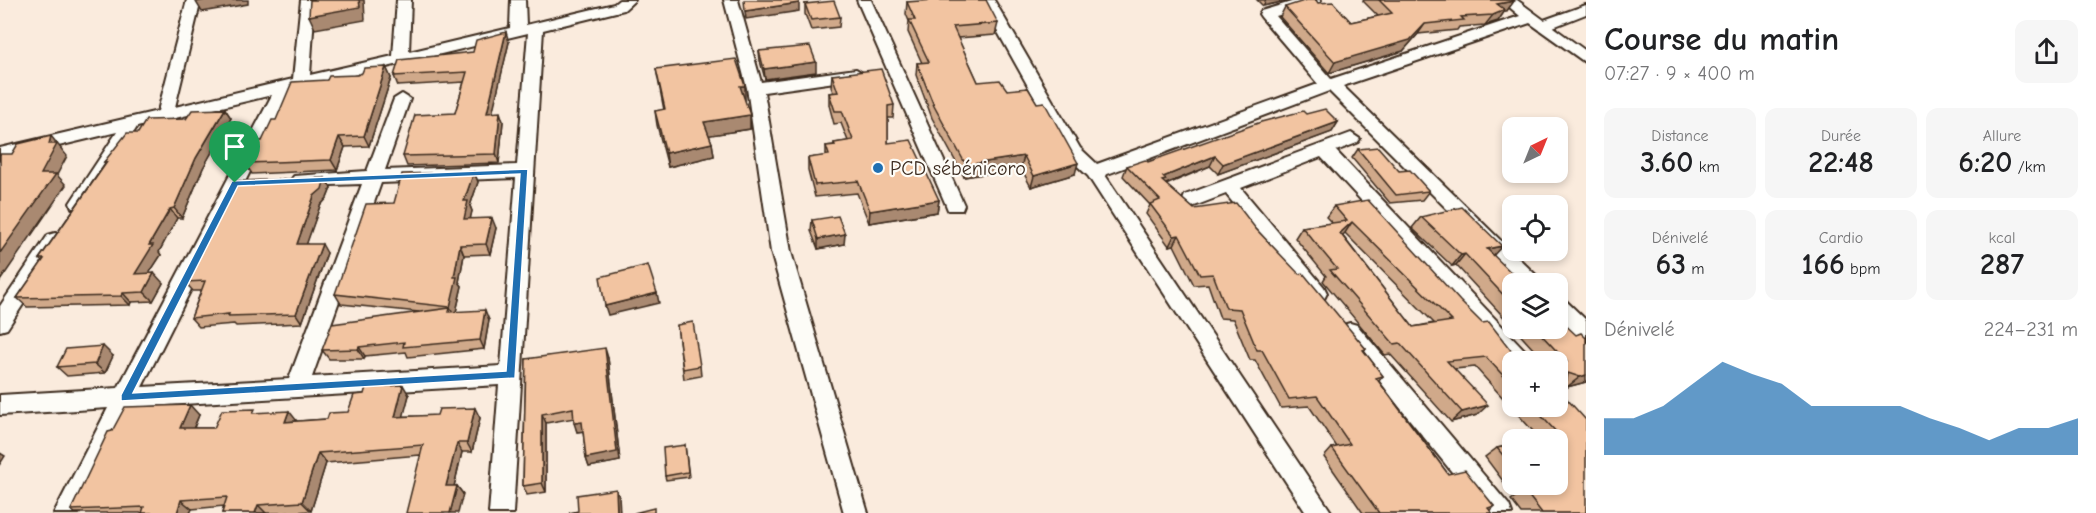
<!DOCTYPE html>
<html lang="fr">
<head>
<meta charset="utf-8">
<style>
  body { margin:0; font-family:"Comic Neue",sans-serif; background:#f6f6f6; color:#202124; height:100vh; display:flex; flex-direction:column; font-size:22px; white-space:nowrap }
  * { box-sizing:border-box; margin:0 }
  p { font-size:20px; color:#757577 }
  .icon { flex:none; width:33px; height:33px; fill:none; stroke:currentColor; stroke-width:2; stroke-linecap:round; stroke-linejoin:round }
  .map { position:relative; flex:1; overflow:hidden }
  .details { display:flex; flex-direction:column; background:#fff; width:510px }
  .details>* { flex:none }
  .needle { width:39px; rotate:43deg }
  .buttons { position:absolute; left:1502px; top:117px; display:grid; gap:12px }
  .buttons a { display:grid; place-items:center; width:66px; height:66px; border-radius:12px; background:#fff; box-shadow:0 3px 9px #0003; font-size:30px }
  .pin { position:absolute; display:grid; place-items:center; width:51px; height:51px; color:#fff; margin:-62px -26px; border-radius:50% 50% 50% 0; rotate:-45deg; box-shadow:0 0 6px #0007 }
  .pin .icon { rotate:45deg }
  .round { display:grid; place-items:center; flex:none; width:63px; height:63px; border-radius:12px; background:#f6f6f6 }
  .headline { display:flex; align-items:center; justify-content:space-between; height:102px; padding:0 18px }
  h1 { font-size:33px; font-weight:800; line-height:45px }
  .stats { display:grid; grid-template-columns:repeat(3,1fr); gap:9px; height:102px; padding:6px 18px }
  .stats div { display:grid; align-content:center; border-radius:12px; background:#f6f6f6; text-align:center }
  .stats b { font-size:30px; font-weight:800 }
  .stats small { font-size:16px; font-weight:400 }
  .stats p { font-size:16px }
  .chart { height:168px; padding:12px 18px }
  .chart p { display:flex; justify-content:space-between }
  .chart svg { width:100%; height:108px; margin-top:6px; fill:#1f6fb2; opacity:.7 }
  main { display:flex; flex:1; min-height:0 }
  .map>svg:first-child { display:block }
  .lines { fill:none; stroke-linecap:round; stroke-linejoin:round }
  .minor-casing { stroke:#3b2a1e; stroke-width:4 }
  .minor { fill:#fdfcf7; fill-rule:evenodd }
  .wall { fill:#d0a98a; stroke:#3b2a1e; stroke-width:1.5; fill-rule:evenodd }
  .shaded-wall { fill:#a98971; stroke:#3b2a1e; stroke-width:1.5 }
  .building { fill:#f2c4a1; stroke:#3b2a1e; stroke-width:1.5; fill-rule:evenodd }
  .route { fill:#1f6fb2; stroke:#fff; stroke-width:1.5; fill-rule:evenodd }
  .poi-dot { fill:#1f6fb2; stroke:#fdfcf7; stroke-width:2 }
  .labels { text-anchor:middle; stroke-width:4.5; stroke-linejoin:round; paint-order:stroke }
  .poi-label { font-size:20px; fill:#3b2a1e; stroke:#fdfcf7; text-anchor:start }
</style>
</head>
<body>
<main>
<div class="map">
<svg width="1586" height="513" viewBox="0 0 1586 513">
  <rect width="100%" height="100%" fill="#faebdd"/>
  <filter id="ink" filterUnits="userSpaceOnUse"><feTurbulence type="fractalNoise" baseFrequency=".0167" numOctaves="2"/><feDisplacementMap in="SourceGraphic" scale="12" xChannelSelector="R" yChannelSelector="G"/><feConvolveMatrix kernelMatrix="1 2 1 2 8 2 1 2 1" color-interpolation-filters="sRGB"/></filter>
  <g filter="url(#ink)">
    <g class="lines">
      <g class="minor-casing">
        <g id="minor">
          <path d="M187,0H201L175,107L293,79L301,0H315L310,75L393,56L397,0H411L409,52L510,28L511,0H525L526,25L614,4L619,0H635L624,10L543,30L513,513H489L499,385L132,407L79,513H54L108,408L0,415V395L118,388L272,95L137,127L86,208H72L70,203L117,132L0,160V148L158,111ZM528,33L517,165L385,170L410,99L402,94L394,99L367,171L294,176L291,180L294,184L300,186L362,184L289,379L142,387L291,90ZM516,178L501,366L312,377L381,183Z"/>
          <path d="M724,0H738L761,82L856,69L864,74L856,79L764,92L791,252L868,513H844L771,252L747,88Z"/>
          <path d="M857,0H871L964,205L962,210H948L946,205Z"/>
          <path d="M980,0H994L1080,148L1097,164L1318,84L1261,17L1259,14L1261,11L1298,0H1321L1319,3L1276,16L1331,79L1520,16L1501,0H1517L1544,20L1586,5V14L1553,27L1586,51V63L1530,23L1343,86L1545,284H1522L1329,91L1105,175L1332,513H1306L1088,176L1067,156Z"/>
          <path d="M1351,133L1360,139L1357,143L1336,151L1536,362L1512,363L1321,157L1241,188L1324,287L1327,293L1324,299L1317,301L1310,299L1226,194L1192,207L1185,205L1183,200L1185,195Z"/>
          <path d="M55,233L62,235L65,240L62,245L7,329L0,331V306L48,235Z"/>
          <path d="M1557,297L1564,299L1586,320V342L1579,339L1557,318Z"/>
          <path d="M1350,323L1357,325L1509,505L1512,513H1485L1343,337L1340,331L1343,325Z"/>
        </g>
      </g>
      <use href="#minor" class="minor"/>
    </g>
    <g class="wall">
      <path d="M1257,0H1290L1263,6Z"/>
      <path d="M1363,0H1512L1514,1L1506,12H1504L1498,21L1485,25L1459,27L1457,30L1418,34L1403,51L1329,73L1280,17L1285,7L1318,3L1351,22L1378,16L1363,1Z"/>
      <path d="M907,2L998,23L995,35L958,38L978,82L1007,90L1075,174L1031,187L1021,168L964,177L932,118L916,75L917,63H922L908,32L909,21L906,14Z"/>
      <path d="M805,4L840,17L839,27L811,30L805,14Z"/>
      <path d="M509,42L492,112L503,121L499,163L407,166L403,156L455,113L464,82L398,86L394,76Z"/>
      <path d="M759,51L816,72L765,79L760,61Z"/>
      <path d="M386,67L391,78L369,146L345,147L337,170L252,174L245,163L262,141L327,80L357,75Z"/>
      <path d="M656,69L745,100H744L750,115V129L709,135L712,143L714,156L668,167L657,125L655,111L664,110Z"/>
      <path d="M832,75L894,105L893,118H888V143L939,200L937,212L869,223L857,193L815,197L808,170V158L826,156V146L834,145V143L848,141L841,123L834,124L829,105V93L833,92L831,87Z"/>
      <path d="M225,109L231,118L203,168L182,218H177L159,252L161,255L149,273L163,283L153,301L131,302L130,305L27,307L17,298L42,262L39,259L105,164L104,162L138,133Z"/>
      <path d="M1306,114L1338,122L1332,132L1218,174L1210,166L1166,185L1194,209L1256,229L1366,349L1364,351L1383,376L1379,381L1448,474L1494,506L1490,510L1492,513H1363L1324,457L1332,448L1337,447L1309,406L1281,408L1255,360H1250L1233,319L1220,318L1208,284L1194,285L1174,245L1169,246L1146,214L1150,205L1123,176L1127,166L1148,162Z"/>
      <path d="M1358,149L1399,171L1429,191L1422,200L1390,203L1352,158Z"/>
      <path d="M474,172L478,182L470,206L472,211L470,218L496,228L490,254L464,255L459,282L462,286L456,312L489,320L484,349L408,357L406,352L365,356L364,359H329L322,350L419,312L341,304L335,294L394,203Z"/>
      <path d="M325,178L331,188L327,198L320,206L306,244L327,253L302,323L236,326L234,324L199,327L191,318L201,291H193L185,282Z"/>
      <path d="M1334,206L1512,362V406H1557V362H1545L1514,328H1557L1586,382L1567,387L1561,385L1558,388L1586,513H1521L1511,500L1515,497L1485,457L1497,448L1512,445V484H1557V440H1541L1475,367L1455,369L1477,415L1451,422L1390,354L1385,355L1323,281L1326,276L1295,238L1302,227L1332,223L1326,217ZM1345,233L1434,323L1413,327L1342,235Z"/>
      <path d="M1421,217L1502,246L1493,255L1512,284V326L1456,265L1452,266L1412,228Z"/>
      <path d="M812,220L844,244L818,249L811,231Z"/>
      <path d="M677,325L700,366L701,376L684,379Z"/>
      <path d="M113,356L105,373L67,376L57,367Z"/>
      <path d="M608,358L620,461L589,467L586,458L583,431L577,432L574,418L546,423V492L527,495L523,486L526,359Z"/>
      <path d="M409,395L403,416L480,418L472,452H462L454,486H457L463,494L420,455L326,463L311,511L281,513H222L224,506L192,509L190,513H75L71,510L112,431L199,415L194,428H214L257,413L297,421L327,419Z"/>
      <path d="M685,445L689,477L666,480L665,476Z"/>
    </g>
    <g class="shaded-wall">
      <path d="M206,0H248V4L202,12L196,2Z"/>
      <path d="M359,0H364L365,20L315,29L309,16Z"/>
      <path d="M1266,0H1290L1263,6Z"/>
      <path d="M1514,1L1506,12H1504L1498,21L1485,25L1493,15L1497,4Z"/>
      <path d="M799,3V11L746,19L745,11Z"/>
      <path d="M1425,24L1418,34L1403,51L1329,73L1335,62Z"/>
      <path d="M506,32L509,42L490,123L487,113Z"/>
      <path d="M816,62V72L765,79L764,69Z"/>
      <path d="M386,67L391,78L369,146L364,136Z"/>
      <path d="M740,86H745V100H741Z"/>
      <path d="M225,109L231,118L203,168L182,218L174,208L196,158Z"/>
      <path d="M500,112L503,121L499,163L496,154Z"/>
      <path d="M750,115V129L705,136L704,122Z"/>
      <path d="M1338,122L1332,132L1218,174L1223,164Z"/>
      <path d="M51,136L67,156L57,175L66,185L0,281V253L41,174Z"/>
      <path d="M339,137L345,147L337,170L331,160Z"/>
      <path d="M712,143L714,156L668,167L666,153Z"/>
      <path d="M1024,156L1021,168L964,177L966,165Z"/>
      <path d="M1215,156L1210,166L1163,185L1161,191L1163,177Z"/>
      <path d="M1078,163L1075,174L1031,187L1034,176Z"/>
      <path d="M474,172L478,182L470,206L472,211L468,229L464,219V201Z"/>
      <path d="M325,178L331,188L327,198L320,206L303,254L297,244L314,196Z"/>
      <path d="M939,200L937,212L869,223L870,211Z"/>
      <path d="M170,209L177,218L159,252L161,255L143,283L135,274L149,245Z"/>
      <path d="M492,218L496,228L490,254L486,244Z"/>
      <path d="M1352,222L1345,233L1332,244L1340,233Z"/>
      <path d="M845,234L844,244L818,249V239Z"/>
      <path d="M1179,235L1174,245L1169,246L1174,236Z"/>
      <path d="M322,244L327,253L302,323L296,314Z"/>
      <path d="M460,245L464,255L459,282L462,286L455,316L450,307L454,277Z"/>
      <path d="M1502,246L1492,257L1487,249Z"/>
      <path d="M1465,254L1456,265L1452,266L1461,255Z"/>
      <path d="M154,273L163,283L153,301L144,292Z"/>
      <path d="M123,293L131,302L130,305L121,296Z"/>
      <path d="M657,293L659,303L608,315L605,306Z"/>
      <path d="M485,310L489,320L484,349L480,340Z"/>
      <path d="M103,346L113,356L105,373L95,364Z"/>
      <path d="M359,347L365,356L364,359L358,349Z"/>
      <path d="M605,348L608,358L620,461L589,467L586,458Z"/>
      <path d="M1586,375V382L1567,387L1580,377Z"/>
      <path d="M1567,380L1557,389V383Z"/>
      <path d="M403,385L409,395L401,426L395,417Z"/>
      <path d="M190,405L199,415L189,438L180,428Z"/>
      <path d="M1488,405L1477,415L1451,422L1462,412Z"/>
      <path d="M475,408L480,418L472,452L467,443Z"/>
      <path d="M289,411L297,421L285,422Z"/>
      <path d="M542,414L546,423V492L542,483Z"/>
      <path d="M582,422L586,431L577,432L574,423Z"/>
      <path d="M457,443L462,452L452,495L446,486Z"/>
      <path d="M0,453L5,456L0,464Z"/>
      <path d="M318,453L326,463L311,511L302,502Z"/>
      <path d="M457,486L463,494L458,513H450Z"/>
      <path d="M616,489L619,497L620,513H617Z"/>
      <path d="M181,500L192,509L190,513H177Z"/>
      <path d="M258,505L266,513H255Z"/>
    </g>
    <g class="building">
      <path d="M310,0H359L360,7L309,16Z"/>
      <path d="M744,0H798L799,3L745,11Z"/>
      <path d="M933,0H986L998,23L953,27L978,82L1000,80L1007,90L1028,88L1037,103L1044,102L1078,163L1034,176L1024,156L966,165L934,106L917,63L929,62L909,20H915L907,2Z"/>
      <path d="M1307,0H1316L1318,3L1333,2L1351,22L1392,13L1379,0H1512L1514,1L1497,4L1505,10L1493,15L1461,17L1464,20L1425,24L1410,40L1335,62L1285,7Z"/>
      <path d="M834,1L840,17L811,20L805,4Z"/>
      <path d="M506,32L487,113L500,112L496,154L403,156L415,115L455,113L467,72L394,76L399,60L473,52L476,40Z"/>
      <path d="M810,46L816,62L764,69L759,51Z"/>
      <path d="M736,59L745,86H740L750,115L704,122L712,143L666,153L655,111L665,109L656,69Z"/>
      <path d="M386,67L364,136L339,137L331,160L245,163L257,141H262L272,120H276L292,82L327,80L329,76L357,75L362,73L364,68Z"/>
      <path d="M881,69L894,105L888,106V143L911,140L939,200L870,211L858,181L815,185L808,158L829,155L826,146L835,145L834,143L853,140L842,111H835L829,93L838,92L832,75Z"/>
      <path d="M225,109L196,158L174,208L170,209L149,245H153L135,274L154,273L144,292L123,293L121,296L17,298L44,259H39L42,255L107,162H104L127,133H138L146,120L186,119L192,110Z"/>
      <path d="M1325,109L1338,122L1223,164L1215,156L1163,177L1166,180L1162,181L1194,209L1236,203L1256,229L1299,274L1303,273L1366,349L1363,350L1383,376L1376,378L1448,474L1465,470L1494,506L1488,508L1492,513H1379L1332,448L1350,444L1317,396L1289,399L1262,350H1257L1240,309L1226,308L1213,274L1200,275L1179,235L1174,236L1150,204L1160,200L1127,166L1145,160L1148,162L1261,122L1303,111L1306,114Z"/>
      <path d="M51,136L49,144H57L41,174H56L0,253V154H12L18,144Z"/>
      <path d="M1378,147L1399,171L1410,170L1429,191L1396,195L1358,149Z"/>
      <path d="M474,172L464,201H468L464,219L492,218L486,244L460,245L454,277H457L450,307L335,294L366,204L394,203L402,174Z"/>
      <path d="M325,178L322,189L314,196L297,244H322L296,314L228,316L229,314L191,318L205,281L185,282L238,181Z"/>
      <path d="M1368,200L1460,301L1482,323L1489,322L1520,362H1512V385L1486,357L1447,361L1488,405L1462,412L1400,343L1394,344L1330,270L1337,269L1302,227L1347,221L1334,206ZM1352,222L1452,321L1413,327L1340,233Z"/>
      <path d="M1462,207L1502,246L1487,249L1523,284H1512V304L1465,254L1461,255L1421,217Z"/>
      <path d="M838,216L845,234L818,239L812,220Z"/>
      <path d="M648,265L657,293L605,306L600,277Z"/>
      <path d="M450,308L449,312L485,310L480,340L403,347L404,342L359,347L358,349L322,350L332,324Z"/>
      <path d="M1557,317L1576,335L1581,333L1586,338V375L1580,377L1568,373L1567,380L1557,383V365L1567,362L1535,328H1557Z"/>
      <path d="M693,322L700,366L683,369L677,325Z"/>
      <path d="M103,346L95,364L57,367L66,349Z"/>
      <path d="M605,348L617,452L586,458L582,422L574,423L573,408L542,414V483L523,486L526,359Z"/>
      <path d="M403,385L395,417L437,415L439,409L475,408L467,443H457L446,486H457L450,513H406L423,445L318,453L302,502L258,505L255,513H222L227,497L181,500L177,513H142L144,507L71,510L108,432L112,431L125,407L190,405L180,428H214L222,410L255,409L253,413L289,411L285,422L327,419L329,413L348,412L354,395L364,394L366,387Z"/>
      <path d="M1557,388L1586,420V513H1542L1524,490L1530,489L1526,484H1557V440H1546L1561,437L1532,406H1557Z"/>
      <path d="M685,445L688,472L665,476L663,448Z"/>
      <path d="M1512,445V466L1497,448Z"/>
      <path d="M616,489L617,513H569L578,511L577,495Z"/>
      <path d="M654,508V513H634Z"/>
    </g>
  </g>
  <path class="route" d="M528,169L515,378L121,401V395L232,181ZM520,174L506,371L133,393L238,186Z"/>
  <circle class="poi-dot" cx="878" cy="168" r="6"/>
  <g class="labels">
    <g class="poi-label">
      <text x="890" y="175">PCD sébénicoro</text>
    </g>
  </g>
</svg>
<div class="buttons">
<a><svg class="needle" viewBox="-14 -14 28 28"><path d="M0-13l5 13h-10z" fill="#e53935"/><path d="M0 13l5-13h-10z" fill="#757577"/></svg></a>
<a><svg class="icon" aria-label="locate" viewBox="0 0 24 24"><circle cx="12" cy="12" r="6"/><path d="M12 2v4M12 18v4M2 12h4M18 12h4"/></svg></a>
<a><svg class="icon" aria-label="layers" viewBox="0 0 24 24"><path d="M12 4l9 5-9 5-9-5zM3 14l9 5 9-5"/></svg></a>
<a>+</a>
<a>−</a>
</div>
<div class="pin" style="left:235px;top:183px;background:#1e9e55"><svg class="icon" aria-label="arrive" viewBox="0 0 24 24"><path d="M6 21V4h12l-3 4 3 4H6"/></svg></div>
</div>
<section class="details">
<div class="headline"><div><h1>Course du matin</h1><p>07:27 · 9 × 400 m</p></div><a class="round"><svg class="icon" aria-label="share" viewBox="0 0 24 24"><path d="M12 15V3M7 8l5-5 5 5M5 13v7h14v-7"/></svg></a></div>
<div class="stats">
<div><p>Distance</p><b>3.60<small> km</small></b></div>
<div><p>Durée</p><b>22:48</b></div>
<div><p>Allure</p><b>6:20<small> /km</small></b></div>
</div>
<div class="stats">
<div><p>Dénivelé</p><b>63<small> m</small></b></div>
<div><p>Cardio</p><b>166<small> bpm</small></b></div>
<div><p>kcal</p><b>287</b></div>
</div>
<div class="chart"><p><span>Dénivelé</span>224–231 m</p>
<svg viewBox="0 0 160 44" preserveAspectRatio="none"><path d="M0 44V29L10 29L20 24L30 15L40 6L50 11L60 15L70 24L80 24L90 24L100 24L110 29L120 33L130 38L140 33L150 33L160 29V44z"/></svg>
</div>
</section>
</main>
</body>
</html>
